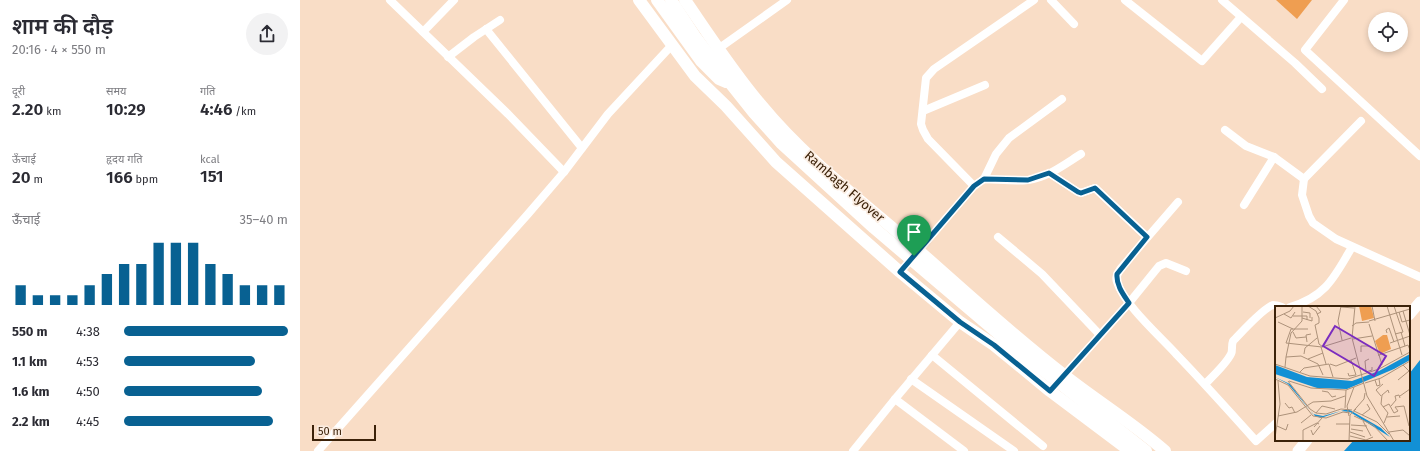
<!DOCTYPE html>
<html lang="hi">
<head>
<meta charset="utf-8">
<style>
  body { margin:0; font-family:"Fira Sans","Noto Sans Devanagari",sans-serif; background:#f2f2f3; color:#2b2b33; height:100vh; display:flex; flex-direction:column; font-size:15px; white-space:nowrap }
  * { box-sizing:border-box; margin:0 }
  p { font-size:13px; color:#7c7c81 }
  .icon { flex:none; width:22px; height:22px; fill:none; stroke:currentColor; stroke-width:2; stroke-linecap:round; stroke-linejoin:round }
  .map { position:relative; flex:1; overflow:hidden }
  .details { display:flex; flex-direction:column; background:#fff; width:300px }
  .details>* { flex:none }
  .buttons { position:absolute; left:1068px; top:12px; display:grid; gap:8px }
  .buttons a { display:grid; place-items:center; width:40px; height:40px; border-radius:50%; background:#fff; box-shadow:0 2px 6px #0003; font-size:20px }
  .scale { position:absolute; left:12px; bottom:10px; width:64px; box-sizing:border-box; padding-left:4px; border:2px solid #3c2209; border-top:0; font-size:11px; line-height:14px; white-space:nowrap; color:#3c2209; -webkit-text-stroke:3px #fbede2; paint-order:stroke }
  .pin { position:absolute; display:grid; place-items:center; width:34px; height:34px; color:#fff; margin:-41px -17px; border-radius:50% 50% 50% 0; rotate:-45deg; box-shadow:0 0 4px #0007 }
  .pin .icon { rotate:45deg }
  .round { display:grid; place-items:center; flex:none; width:42px; height:42px; border-radius:21px; background:#f2f2f3 }
  .headline { display:flex; align-items:center; justify-content:space-between; height:68px; padding:0 12px }
  h1 { font-size:22px; font-weight:600; line-height:30px }
  .figures { display:grid; grid-template-columns:repeat(3,1fr); gap:6px; height:68px; padding:4px 12px }
  .figures div { display:grid; align-content:center }
  .figures b { font-size:17px; font-weight:600 }
  .figures small { font-size:11px; font-weight:400 }
  .figures p { font-size:11px }
  .chart { height:112px; padding:8px 12px }
  .chart p { display:flex; justify-content:space-between }
  .chart svg { width:100%; height:72px; margin-top:4px; stroke:#086192; stroke-width:6 }
  ul { padding:0 12px; list-style:none; font-size:13px }
  li { display:grid; grid-template-columns:64px 48px 1fr; align-items:center; height:30px }
  li i { height:10px; border-radius:5px; background:#086192 }
  main { display:flex; flex:1; min-height:0 }
  .map>svg:first-child { display:block }
  .green { fill:#ef9e51 }
  .water { fill:#1290d5 }
  .lines { fill:none; stroke-linecap:round; stroke-linejoin:round }
  .minor { stroke:#fff; stroke-width:8 }
  .secondary { stroke:#fff; stroke-width:11 }
  .primary { stroke:#fff; stroke-width:12 }
  .route-casing { stroke:#fff; stroke-width:8 }
  .route { stroke:#086192; stroke-width:5 }
  .labels { text-anchor:middle; stroke-width:3.5; stroke-linejoin:round; paint-order:stroke }
  .street-label { font-size:13px; fill:#3c2209; stroke:#fbede2 }
  .inset-road { fill:none; stroke:#ad927a; stroke-width:1 }
  .view { fill:#7b2cbf; fill-opacity:0.15; stroke:#7b2cbf; stroke-width:2 }
  .inset-edge { fill:none; stroke:#3c2209; stroke-width:2 }
</style>
</head>
<body>
<main>
<section class="details">
<div class="headline"><div><h1>शाम की दौड़</h1><p>20:16 · 4 × 550 m</p></div><a class="round"><svg class="icon" aria-label="share" viewBox="0 0 24 24"><path d="M12 15V3M7 8l5-5 5 5M5 13v7h14v-7"/></svg></a></div>
<div class="figures">
<div><p>दूरी</p><b>2.20<small> km</small></b></div>
<div><p>समय</p><b>10:29</b></div>
<div><p>गति</p><b>4:46<small> /km</small></b></div>
</div>
<div class="figures">
<div><p>ऊँचाई</p><b>20<small> m</small></b></div>
<div><p>हृदय गति</p><b>166<small> bpm</small></b></div>
<div><p>kcal</p><b>151</b></div>
</div>
<div class="chart"><p><span>ऊँचाई</span>35–40 m</p>
<svg viewBox="0 0 160 44" preserveAspectRatio="none"><path d="M5 44V32M15 44V38M25 44V38M35 44V38M45 44V32M55 44V25M65 44V19M75 44V19M85 44V6M95 44V6M105 44V6M115 44V19M125 44V25M135 44V32M145 44V32M155 44V32"/></svg>
</div>
<ul>
<li><b>550 m</b>4:38<i style="width:100%"></i></li>
<li><b>1.1 km</b>4:53<i style="width:80%"></i></li>
<li><b>1.6 km</b>4:50<i style="width:84%"></i></li>
<li><b>2.2 km</b>4:45<i style="width:91%"></i></li>
</ul>
</section>
<div class="map">
<svg width="1120" height="451" viewBox="0 0 1120 451">
  <rect width="100%" height="100%" fill="#f9ddc6"/>
  <path class="green" d="M976,0H1012L997,19Z"/>
  <path class="water" d="M1120,360V451H1044L1054,440H1109V374Z"/>
  <g class="lines">
    <g class="minor">
      <path d="M90,0L208,114L264,172"/>
      <path d="M751,0L774,24"/>
      <path d="M825,0L902,61L941,17"/>
      <path d="M922,0L995,63L1022,89"/>
      <path d="M1044,0L1005,50L1120,156"/>
      <path d="M186,29L282,148"/>
      <path d="M123,32L154,0"/>
      <path d="M418,49L487,0"/>
      <path d="M148,57L174,37L200,20"/>
      <path d="M623,111L685,85"/>
      <path d="M925,130L946,146L974,157L1004,179L1061,121"/>
      <path d="M749,173L778,192L781,193L795,188L847,237"/>
      <path d="M684,179L696,154L709,138L762,99"/>
      <path d="M1004,179L1002,195L1009,216L1013,223L1036,239L1120,277"/>
      <path d="M674,186L628,139L623,130L621,124L626,78L634,69L734,0"/>
      <path d="M878,202L821,268C818,273 815,277 817,282C825,306 860,336 877,355C904,383 930,412 956,441L976,423"/>
      <path d="M944,205L974,157"/>
      <path d="M698,237L742,274L800,335"/>
      <path d="M600,272L674,186L684,179C698,179 713,182 728,180C747,178 765,164 781,154"/>
      <path d="M990,307C1026,297 1035,276 1052,247"/>
      <path d="M632,355L743,446"/>
      <path d="M611,379L714,451"/>
      <path d="M761,379L829,303L859,266L866,263L886,271"/>
      <path d="M905,384C913,376 926,364 931,354C933,350 931,346 933,341C941,333 963,308 973,305C976,305 979,306 982,307"/>
      <path d="M595,399L664,451"/>
      <path d="M18,451L228,214L264,172L308,114L372,45"/>
      <path d="M553,451L595,399L660,322"/>
    </g>
    <g class="secondary">
      <path d="M1109,315L1120,302"/>
      <path d="M998,451L1007,440"/>
    </g>
    <g class="primary">
      <path d="M339,0L395,76L426,106L476,162L600,272L660,322L694,345L750,391L830,451"/>
      <path d="M357,0L401,61L419,79L426,82"/>
      <path d="M371,0L396,38L431,84L454,113L481,143L574,228L720,352L846,451"/>
      <path d="M385,0C409,35 433,72 461,105C502,155 554,195 602,236C656,283 708,332 764,375C797,401 833,423 865,451"/>
    </g>
  </g>
  <g class="lines">
    <g class="route-casing">
      <path id="route" d="M749,173L778,192L781,193L795,188L847,237L817,274C816,285 823,294 829,303L750,391L694,345L660,322L600,272L674,186L684,179L728,180Z"/>
    </g>
    <use href="#route" class="route"/>
  </g>
  <g class="labels">
    <g class="street-label">
      <text transform="translate(545 186) rotate(41)" y="5">Rambagh Flyover</text>
    </g>
  </g>
  <g transform="translate(975 306)">
    <rect width="135" height="135" fill="#f9ddc6"/>
    <path d="M84,0H96L99,12L87,15ZM108,29H112L116,43L105,48L100,35Z" fill="#ef9e51"/>
    <path d="M135,48V54L119,63L72,83L42,82L0,68V59L32,71L77,75L104,65ZM0,71L15,78L38,108L48,110L73,103L106,122L115,131L75,106L66,105L46,112L40,110L13,78Z" fill="#1290d5"/>
    <path class="inset-road" d="M33,0L41,5L44,12V17L40,19L44,38L48,41M41,0L46,6L42,8M66,0L63,15L67,34M80,0L77,32L92,90L119,135M97,0L100,15M112,0L127,49M119,0L124,15M66,1L79,2M128,5L135,29M28,6L35,7V12M124,6L127,16L135,14M9,8L16,12L20,6M18,10H32V14M0,12L15,5L19,0M27,12L37,15V11M94,15L135,3M3,16L18,23M94,18L104,50M77,20L81,17L94,16M33,23H16L11,37L47,41L76,32M18,26L21,32L31,31M126,26L130,40M112,27L111,24L114,22L119,36M120,28L128,26L124,15M78,33L97,30M32,36L31,29L36,28M115,37L135,30M46,41L51,58M86,46V40H94M29,48L30,42L42,32M11,51L16,27L27,15V0M33,53L48,47M94,53L90,55L91,66L97,64V61M0,58L35,70L73,73L104,63L135,46M55,58L61,60L81,52M107,59L104,49L133,39L135,44M10,61L11,51L26,50L43,58L48,69M25,66L29,62L54,58L58,71M73,67L74,70L81,69L76,54M0,73L13,79L38,110L51,112L68,106L75,107M100,74L102,80L105,79L104,73M123,74L134,65L128,59M13,75L35,103L41,107L51,108L66,103L77,104M14,75L36,82L71,84L89,77M90,77L106,72L135,55M47,85L53,86L57,91L61,90M106,90L101,84L108,78M125,90L135,83M10,97L14,102L17,101L20,107M116,100L121,94L120,90L124,89L125,92M108,101L114,98L119,107L123,105L120,101L129,100L134,120M70,102L71,84M81,103L79,105L102,116L114,128M41,107L47,100L60,103M87,109L95,103L92,98M3,110L22,106L38,96L56,95L70,90M74,110L72,100L79,81M79,110L98,119L113,135M112,111L125,110M88,115L96,130M26,117L36,109M109,117L113,107L106,98L107,89L113,84L114,87M61,118H75M76,119L92,120M2,120L11,124L13,118M39,121L47,112M76,123L88,125M36,124L38,129L45,120M75,126L90,131M114,126L128,124L135,130M75,130L91,134L98,131M0,132L5,98L3,75M28,135V124L42,117L44,118M74,135L75,109L89,93L90,87"/>
    <path class="view" d="M60,20L111,50L99,70L48,40Z"/>
    <rect width="135" height="135" class="inset-edge"/>
  </g>
</svg>
<div class="buttons">
<a><svg class="icon" aria-label="locate" viewBox="0 0 24 24"><circle cx="12" cy="12" r="6"/><path d="M12 2v4M12 18v4M2 12h4M18 12h4"/></svg></a>
</div>
<div class="scale">50 m</div>
<div class="pin" style="left:614px;top:256px;background:#1e9e55"><svg class="icon" aria-label="arrive" viewBox="0 0 24 24"><path d="M6 21V4h12l-3 4 3 4H6"/></svg></div>
</div>
</main>
</body>
</html>
